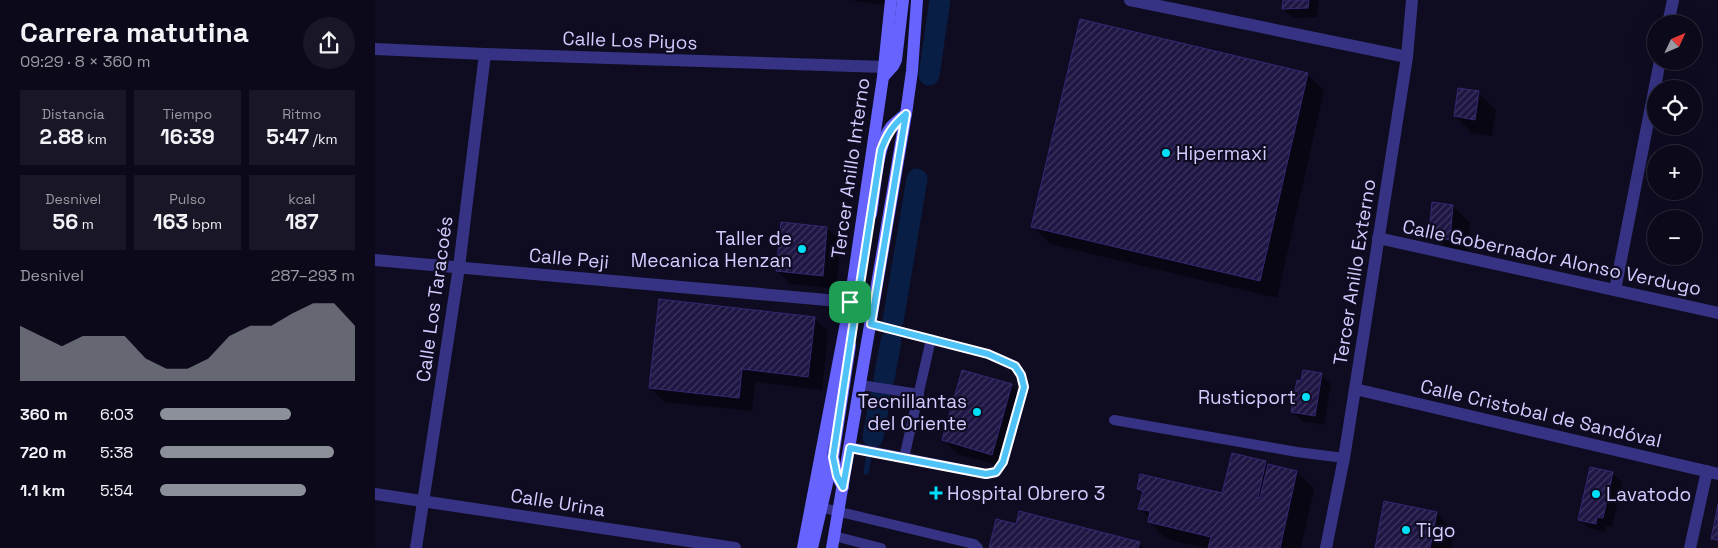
<!DOCTYPE html>
<html lang="es">
<head>
<meta charset="utf-8">
<style>
  body { margin:0; font-family:"Space Grotesk",sans-serif; background:#191727; color:#f1f3f6; height:100vh; display:flex; flex-direction:column; font-size:19px; white-space:nowrap }
  * { box-sizing:border-box; margin:0 }
  p { font-size:16px; color:#9a9aa2 }
  .icon { flex:none; width:28px; height:28px; fill:none; stroke:currentColor; stroke-width:2; stroke-linecap:round; stroke-linejoin:round }
  .map { position:relative; flex:1; overflow:hidden }
  .sheet { display:flex; flex-direction:column; background:#0b091a; width:375px }
  .sheet>* { flex:none }
  .needle { width:32px; rotate:46deg }
  .tools { position:absolute; left:1272px; top:15px; display:grid; gap:10px }
  .tools a { display:grid; place-items:center; width:55px; height:55px; border-radius:50%; background:#0b091a; box-shadow:0 5px 20px #0002,0 0 0 1px #2b2a39; font-size:25px }
  .pin { position:absolute; display:grid; place-items:center; width:42px; height:42px; color:#fff; margin:-21px; border-radius:10px; box-shadow:0 2px 8px #0006 }
  .round { display:grid; place-items:center; flex:none; width:52px; height:52px; border-radius:26px; background:#191727 }
  .headline { display:flex; align-items:center; justify-content:space-between; height:85px; padding:0 20px }
  h1 { font-size:28px; font-weight:600; line-height:38px }
  .metrics { display:grid; grid-template-columns:repeat(3,1fr); gap:8px; height:85px; padding:5px 20px }
  .metrics div { display:grid; align-content:center; border-radius:0px; background:#191727; text-align:center }
  .metrics b { font-size:21px; font-weight:600 }
  .metrics small { font-size:14px; font-weight:400 }
  .metrics p { font-size:14px }
  .chart { height:140px; padding:10px 20px }
  .chart p { display:flex; justify-content:space-between }
  .chart svg { width:100%; height:90px; margin-top:5px; fill:#8c9099; opacity:.7 }
  ul { padding:0 20px; list-style:none; font-size:16px }
  li { display:grid; grid-template-columns:80px 60px 1fr; align-items:center; height:38px }
  li i { height:12px; border-radius:6px; background:#8c9099 }
  main { display:flex; flex:1; min-height:0 }
  .map>svg:first-child { display:block }
  .shadow { fill:#0007 }
  .lines { fill:none; stroke-linecap:round; stroke-linejoin:round }
  .stream { stroke:#081e44; stroke-width:5.5 }
  .canal { stroke:#081e44; stroke-width:21 }
  .building { fill:url(#building-hatch); stroke:#352772 }
  .service { stroke:#363384; stroke-width:10 }
  .minor { stroke:#363384; stroke-width:12 }
  .tertiary { stroke:#363384; stroke-width:12 }
  .secondary { stroke:#6663ff; stroke-width:12 }
  .route-casing { stroke:#fff; stroke-width:10 }
  .route { stroke:#4fc3f7; stroke-width:6 }
  .poi-dot { fill:#00dff7; stroke:#0f0c22; stroke-width:2 }
  .labels { text-anchor:middle; stroke-width:4.5; stroke-linejoin:round; paint-order:stroke }
  .street-label { font-size:19px; fill:#d2ccff; stroke:#0f0c22 }
  .poi-label { font-size:19px; fill:#d2ccff; stroke:#0f0c22; text-anchor:start }
</style>
</head>
<body>
<main>
<section class="sheet">
<div class="headline"><div><h1>Carrera matutina</h1><p>09:29 · 8 × 360 m</p></div><a class="round"><svg class="icon" aria-label="share" viewBox="0 0 24 24"><path d="M12 15V3M7 8l5-5 5 5M5 13v7h14v-7"/></svg></a></div>
<div class="metrics">
<div><p>Distancia</p><b>2.88<small> km</small></b></div>
<div><p>Tiempo</p><b>16:39</b></div>
<div><p>Ritmo</p><b>5:47<small> /km</small></b></div>
</div>
<div class="metrics">
<div><p>Desnivel</p><b>56<small> m</small></b></div>
<div><p>Pulso</p><b>163<small> bpm</small></b></div>
<div><p>kcal</p><b>187</b></div>
</div>
<div class="chart"><p><span>Desnivel</span>287–293 m</p>
<svg viewBox="0 0 160 44" preserveAspectRatio="none"><path d="M0 44V17L10 22L20 27L30 22L40 22L50 22L60 33L70 38L80 38L90 33L100 22L110 17L120 17L130 11L140 6L150 6L160 17V44z"/></svg>
</div>
<ul>
<li><b>360 m</b>6:03<i style="width:67%"></i></li>
<li><b>720 m</b>5:38<i style="width:89%"></i></li>
<li><b>1.1 km</b>5:54<i style="width:75%"></i></li>
</ul>
</section>
<div class="map">
<svg width="1343" height="548" viewBox="0 0 1343 548">
  <defs>
    <pattern id="building-hatch" width="6" height="6" patternUnits="userSpaceOnUse" patternTransform="scale(1.25)"><rect width="6" height="6" fill="#1f1644"/><path d="M-1 1l2-2M0 6l6-6M5 7l2-2" fill="none" stroke="#3f3760"/></pattern>
  </defs>
  <rect width="100%" height="100%" fill="#0f0c22"/>
  <g class="shadow">
    <path d="M474,0H511V5Z"/>
    <path d="M910,0H944L942,17L918,18L908,9Z"/>
    <path d="M932,74L949,91L902,298L675,244L658,227Z"/>
    <path d="M1104,93L1121,110L1117,136L1097,133L1080,116Z"/>
    <path d="M1078,206L1095,223L1092,257L1077,254L1060,236Z"/>
    <path d="M452,228L466,242L461,289L416,284L402,271Z"/>
    <path d="M439,318L453,331L447,390L380,382L377,411L289,402L276,388Z"/>
    <path d="M946,374L956,384L949,425L927,421L918,412L927,383Z"/>
    <path d="M636,385L650,399L630,467L582,454L569,440Z"/>
    <path d="M891,462L894,466L922,472L939,489L926,548H830L791,539L774,522L775,518L765,508L768,494L763,489L848,494Z"/>
    <path d="M1237,473L1247,482L1237,527L1231,526L1230,532L1214,528L1204,519Z"/>
    <path d="M1010,502L1062,513L1079,530L1076,548H1001Z"/>
    <path d="M642,525L764,543L769,548H615Z"/>
  </g>
  <g class="lines">
    <path class="stream" d="M491,472L494,456"/>
    <g class="canal">
      <path d="M554,75L565,0"/>
      <path d="M518,321L542,179"/>
      <path d="M509,379L516,341"/>
      <path d="M498,437L505,398"/>
    </g>
  </g>
  <g class="building">
    <path d="M908,0H934L933,8L907,9Z"/>
    <path d="M705,19L933,73L885,281L656,227Z"/>
    <path d="M1083,88L1104,91L1100,120L1079,116Z"/>
    <path d="M1057,202L1078,205L1075,240L1059,237L1054,231Z"/>
    <path d="M406,222L452,227L448,276L401,271Z"/>
    <path d="M284,299L440,317L433,377L367,369L364,398L274,388Z"/>
    <path d="M587,370L637,384L617,455L567,440Z"/>
    <path d="M928,370L947,373L940,416L916,412L922,380L926,381Z"/>
    <path d="M857,453L891,461L883,497L885,498L893,464L922,471L905,548H833L836,537L773,522L775,511L763,509L768,491L762,489L765,474L847,493Z"/>
    <path d="M1215,467L1238,472L1228,518L1222,517L1221,524L1203,520Z"/>
    <path d="M1009,501L1062,512L1055,548H1000Z"/>
    <path d="M1343,504V540L1336,539Z"/>
    <path d="M644,511L765,542L763,548H614L621,519L641,524Z"/>
  </g>
  <g class="lines">
    <g class="service">
      <path d="M486,385L544,394"/>
      <path d="M739,420L922,452L969,458"/>
      <path d="M475,447L611,474L621,472L628,462L649,387L646,375L640,366L613,354L496,324"/>
      <path d="M529,458L556,339"/>
      <path d="M440,506L599,544L603,548"/>
      <path d="M459,536L506,548"/>
    </g>
    <g class="minor">
      <path d="M755,0L1032,57"/>
      <path d="M1293,24L1298,0"/>
      <path d="M0,49L110,54L509,67"/>
      <path d="M1003,238L1343,313"/>
      <path d="M0,260L475,302"/>
      <path d="M1240,290L1285,61"/>
      <path d="M980,389L1343,474"/>
      <path d="M0,494L360,548"/>
      <path d="M41,548L84,267L110,54"/>
      <path d="M1315,548L1332,471"/>
    </g>
    <path class="tertiary" d="M951,548L969,458L980,389L1032,57L1037,0"/>
    <g class="secondary">
      <path d="M508,77L518,66L521,60L528,0"/>
      <path d="M496,214C500,191 502,145 516,127C520,123 526,118 531,114"/>
      <path d="M468,487L462,476L458,457L475,345"/>
      <path d="M428,548L475,302L508,77L516,0"/>
      <path d="M437,548L453,479V461"/>
      <path d="M457,548L531,114L537,71L542,0"/>
    </g>
  </g>
  <g class="lines">
    <g class="route-casing">
      <path id="route" d="M531,114L496,324L613,354L640,366L646,375L649,387L628,462L621,472L611,474L475,448L468,487L462,476L458,457L480,313V309L475,302L484,291L506,150C512,134 518,125 531,114Z"/>
    </g>
    <use href="#route" class="route"/>
  </g>
  <g class="poi-dot">
    <circle cx="791" cy="153" r="5"/>
    <circle cx="427" cy="249" r="5"/>
    <circle cx="931" cy="397" r="5"/>
    <circle cx="602" cy="412" r="5"/>
    <path d="M558.5 485.5h5v5h5v5h-5v5h-5v-5h-5v-5h5z"/>
    <circle cx="1221" cy="494" r="5"/>
    <circle cx="1031" cy="530" r="5"/>
  </g>
  <g class="labels">
    <g class="street-label">
      <text transform="translate(255 40) rotate(2)" y="7">Calle Los Piyos</text>
      <text transform="translate(475 168) rotate(-82)" y="7">Tercer Anillo Interno</text>
      <text transform="translate(1177 257) rotate(12)" y="7">Calle Gobernador Alonso Verdugo</text>
      <text transform="translate(194 258) rotate(5)" y="7">Calle Peji</text>
      <text transform="translate(979 272) rotate(-81)" y="7">Tercer Anillo Externo</text>
      <text transform="translate(59 299) rotate(-82)" y="7">Calle Los Taracoés</text>
      <text transform="translate(1166 413) rotate(13)" y="7">Calle Cristobal de Sandóval</text>
      <text transform="translate(183 502) rotate(9)" y="7">Calle Urina</text>
    </g>
    <g class="poi-label">
      <text x="801" y="160">Hipermaxi</text>
      <text x="417" y="245" text-anchor="end">Taller de<tspan x="417" dy="22">Mecanica Henzan</tspan></text>
      <text x="921" y="404" text-anchor="end">Rusticport</text>
      <text x="592" y="408" text-anchor="end">Tecnillantas<tspan x="592" dy="22">del Oriente</tspan></text>
      <text x="572" y="500">Hospital Obrero 3</text>
      <text x="1231" y="501">Lavatodo</text>
      <text x="1041" y="537">Tigo</text>
    </g>
  </g>
</svg>
<div class="tools">
<a><svg class="needle" viewBox="-14 -14 28 28"><path d="M0-13l5 13h-10z" fill="#e53935"/><path d="M0 13l5-13h-10z" fill="#9a9aa2"/></svg></a>
<a><svg class="icon" aria-label="locate" viewBox="0 0 24 24"><circle cx="12" cy="12" r="6"/><path d="M12 2v4M12 18v4M2 12h4M18 12h4"/></svg></a>
<a>+</a>
<a>−</a>
</div>
<div class="pin" style="left:475px;top:302px;background:#1e9e55"><svg class="icon" aria-label="arrive" viewBox="0 0 24 24"><path d="M6 21V4h12l-3 4 3 4H6"/></svg></div>
</div>
</main>
</body>
</html>
